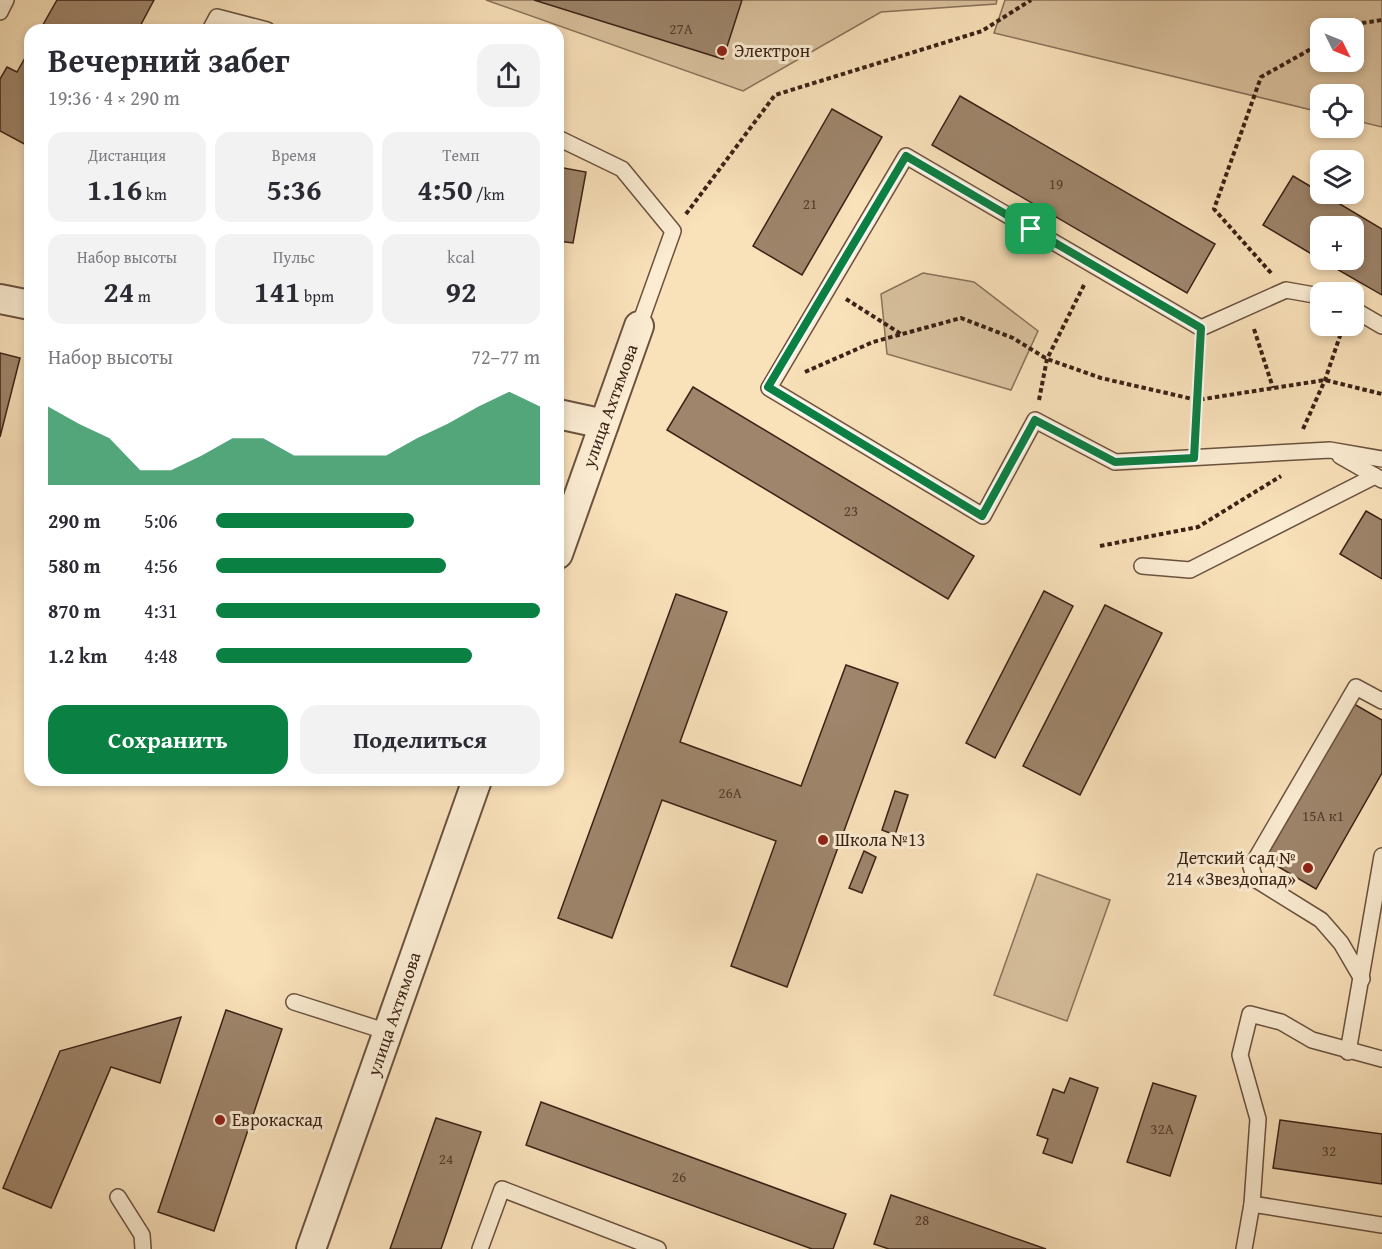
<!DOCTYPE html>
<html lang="ru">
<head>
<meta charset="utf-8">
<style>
  body { margin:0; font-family:"Gentium Book Plus",serif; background:#f2f2f3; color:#2b2b33; height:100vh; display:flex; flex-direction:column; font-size:22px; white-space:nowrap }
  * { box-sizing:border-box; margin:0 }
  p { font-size:20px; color:#7c7c81 }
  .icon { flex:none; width:33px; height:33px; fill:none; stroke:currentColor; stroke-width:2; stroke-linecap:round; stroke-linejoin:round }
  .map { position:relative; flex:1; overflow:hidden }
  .panel { position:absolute; left:24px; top:24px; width:540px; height:762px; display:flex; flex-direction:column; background:#fff; border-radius:18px; box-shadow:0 3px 9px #0003 }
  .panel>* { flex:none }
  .needle { width:39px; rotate:133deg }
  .controls { position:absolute; left:1310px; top:18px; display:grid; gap:12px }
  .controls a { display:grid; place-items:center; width:54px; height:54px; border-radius:12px; background:#fff; box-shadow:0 3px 9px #0003; font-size:30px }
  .pin { position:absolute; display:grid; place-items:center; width:51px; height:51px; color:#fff; margin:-26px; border-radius:12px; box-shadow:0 3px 9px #0006 }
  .round { display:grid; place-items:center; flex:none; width:63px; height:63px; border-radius:18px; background:#f2f2f3 }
  .summary { display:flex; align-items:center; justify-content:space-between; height:102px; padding:0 24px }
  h1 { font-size:33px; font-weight:700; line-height:45px }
  .metrics { display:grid; grid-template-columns:repeat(3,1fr); gap:9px; height:102px; padding:6px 24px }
  .metrics div { display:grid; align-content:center; border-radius:15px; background:#f2f2f3; text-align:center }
  .metrics b { font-size:30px; font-weight:700 }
  .metrics small { font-size:16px; font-weight:400 }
  .metrics p { font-size:16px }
  .chart { height:168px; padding:12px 24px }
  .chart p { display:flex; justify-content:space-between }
  .chart svg { width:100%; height:108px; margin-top:6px; fill:#0b8043; opacity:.7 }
  .button { display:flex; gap:12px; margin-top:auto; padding:12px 24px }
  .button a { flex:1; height:69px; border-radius:18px; background:#0b8043; color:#fff; font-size:24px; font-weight:700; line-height:69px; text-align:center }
  .button a+a { background:#f2f2f3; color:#2b2b33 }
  ul { padding:0 24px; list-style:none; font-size:20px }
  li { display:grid; grid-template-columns:96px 72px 1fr; align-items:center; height:45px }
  li i { height:15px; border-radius:8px; background:#0b8043 }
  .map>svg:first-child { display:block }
  .green { fill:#d9c19e; stroke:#8a725a; stroke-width:1.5; fill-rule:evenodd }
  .building { fill:#9e856b; stroke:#3b2216; stroke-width:1.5 }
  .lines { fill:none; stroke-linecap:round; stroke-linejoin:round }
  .service-casing { stroke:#6a523f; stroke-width:18 }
  .minor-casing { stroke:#6a523f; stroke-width:32 }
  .path { stroke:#3b2216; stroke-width:4; stroke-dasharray:4.5 3; stroke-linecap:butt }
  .service { stroke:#fbecd2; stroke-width:15 }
  .minor { stroke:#fbecd2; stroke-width:28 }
  .route-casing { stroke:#fff; stroke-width:12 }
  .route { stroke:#0b8043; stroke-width:8 }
  .poi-dot { fill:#8f2418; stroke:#fbecd2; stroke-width:2 }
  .labels { text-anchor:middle; stroke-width:6; stroke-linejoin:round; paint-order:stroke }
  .number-label { font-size:15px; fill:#543b2b }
  .poi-label { font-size:18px; fill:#3b2216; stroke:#fbecd2; text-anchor:start }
  .street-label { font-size:18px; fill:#3b2216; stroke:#fbecd2 }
</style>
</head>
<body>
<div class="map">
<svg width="1382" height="1249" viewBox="0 0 1382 1249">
  <rect width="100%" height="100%" fill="#f9e1ba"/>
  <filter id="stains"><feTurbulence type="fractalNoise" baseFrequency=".00333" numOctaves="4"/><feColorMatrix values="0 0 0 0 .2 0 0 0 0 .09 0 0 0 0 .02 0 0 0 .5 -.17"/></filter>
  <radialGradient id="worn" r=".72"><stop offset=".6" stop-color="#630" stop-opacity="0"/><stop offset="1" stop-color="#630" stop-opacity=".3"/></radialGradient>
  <g class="green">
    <path d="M486,0H997L996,4L881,12L743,91Z"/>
    <path d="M1005,0H1382V127L1353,120V94H1320V112L994,33ZM1320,28H1353V62H1320Z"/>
    <path d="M923,273L974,282L1038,331L1011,390L887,354L881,294Z"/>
    <path d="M1037,874L1110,900L1067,1021L994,995Z"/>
  </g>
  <g class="building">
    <path d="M57,0H154L138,30H40Z"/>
    <path d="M534,0H742L723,59Z"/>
    <path d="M30,49V147L0,131V79L7,67L17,72Z"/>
    <path d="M960,96L1215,244L1187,293L932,145Z"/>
    <path d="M832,109L882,137L802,275L753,246Z"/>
    <path d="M558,167L586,172L573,243L558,241Z"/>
    <path d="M1293,176L1382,229V295L1321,260H1353V226H1320V259L1263,225Z"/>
    <path d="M0,353L20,358L0,437Z"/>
    <path d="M693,387L974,556L948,599L667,430Z"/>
    <path d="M1366,511L1382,520V579L1340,554Z"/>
    <path d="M29,562H30V591L25,590Z"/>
    <path d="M1044,591L1073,606L995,758L966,743Z"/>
    <path d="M676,594L727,612L680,742L801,786L846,665L898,683L787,987L731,966L776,841L662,800L612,938L558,918Z"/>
    <path d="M1105,605L1162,633L1080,795L1023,766Z"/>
    <path d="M1354,704L1382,720V773L1316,889L1265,859Z"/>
    <path d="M895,791L908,795L895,835L882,830Z"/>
    <path d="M864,851L876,857L862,893L849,888Z"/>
    <path d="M226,1010L282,1029L214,1231L158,1212Z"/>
    <path d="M181,1017L160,1083L111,1067L51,1208L3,1188L60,1051Z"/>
    <path d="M1070,1078L1098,1088L1072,1163L1043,1153L1048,1139L1037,1135L1053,1089L1064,1093Z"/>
    <path d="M1153,1083L1196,1096L1170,1176L1127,1162Z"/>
    <path d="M541,1102L846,1214L833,1249H812L526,1145Z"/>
    <path d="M436,1118L481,1132L441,1249H390Z"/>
    <path d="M1280,1120L1382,1134V1184L1273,1168Z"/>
    <path d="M891,1195L1046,1249H889L874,1244Z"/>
  </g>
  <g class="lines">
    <g class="service-casing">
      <g id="service">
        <path d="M0,12L6,0"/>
        <path d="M210,30L217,17L267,30"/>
        <path d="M558,138L622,169L673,231L639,326"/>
        <path d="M1320,296L1286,290L1201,328L906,156L769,388L983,516L1035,420L1115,462L1330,450L1382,459"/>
        <path d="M1353,309L1382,326"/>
        <path d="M1340,456L1382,480"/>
        <path d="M1142,566L1190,570L1375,476"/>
        <path d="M1362,979L1341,943L1321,920L1255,879L1251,867L1356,687L1382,701"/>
        <path d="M294,1002L388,1032"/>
        <path d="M1348,1052L1382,856"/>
        <path d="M118,1197L142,1235L143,1249"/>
        <path d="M1252,1204L1258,1119L1240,1055L1250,1014L1281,1022L1312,1040L1382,1059"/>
        <path d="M480,1249L502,1189L658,1249"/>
        <path d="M1244,1249L1252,1204L1382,1225"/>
      </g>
    </g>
    <g class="minor-casing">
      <g id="minor">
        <path d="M0,299L30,305"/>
        <path d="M558,414L604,424"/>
        <path d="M558,554L639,326"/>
        <path d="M311,1249L477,780"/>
      </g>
    </g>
    <g class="path">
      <path d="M1348,28L1356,24L1382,20"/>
      <path d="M686,214L775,95L982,31L1031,0"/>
      <path d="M1271,273L1214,209L1261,77L1320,44"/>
      <path d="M846,299L901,334"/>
      <path d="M1254,329L1273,388"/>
      <path d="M805,372L873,342L961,318L1013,338L1047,359L1101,378L1197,400L1325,380L1382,394"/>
      <path d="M1039,400L1047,359L1084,285"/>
      <path d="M1303,429L1325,380L1343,327"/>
      <path d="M1195,436L1200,348"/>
      <path d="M1100,546L1198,527L1281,476"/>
    </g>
    <use href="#service" class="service"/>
    <use href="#minor" class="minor"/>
  </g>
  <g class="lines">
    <g class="route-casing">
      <path id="route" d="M906,156L1201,328L1194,458L1115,462L1035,420L982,516L768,387Z"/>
    </g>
    <use href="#route" class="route"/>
  </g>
  <g class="poi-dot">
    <circle cx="722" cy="51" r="6"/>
    <circle cx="823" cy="840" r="6"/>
    <circle cx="1308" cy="868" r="6"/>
    <circle cx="220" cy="1120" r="6"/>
  </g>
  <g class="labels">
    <g class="number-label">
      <text x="681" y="34">27А</text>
      <text x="1056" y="189">19</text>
      <text x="810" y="209">21</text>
      <text x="851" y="516">23</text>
      <text x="730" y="798">26А</text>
      <text x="1323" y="821">15А к1</text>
      <text x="1162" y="1134">32А</text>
      <text x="1329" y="1156">32</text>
      <text x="446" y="1164">24</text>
      <text x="679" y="1182">26</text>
      <text x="922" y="1225">28</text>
    </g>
    <g class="poi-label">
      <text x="734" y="57">Электрон</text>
      <text x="835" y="846">Школа №13</text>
      <text x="1296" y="864" text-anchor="end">Детский сад №<tspan x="1296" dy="21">214 «Звездопад»</tspan></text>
      <text x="232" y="1126">Еврокаскад</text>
    </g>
    <g class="street-label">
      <text transform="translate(610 406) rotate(-70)" y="6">улица Ахтямова</text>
      <text transform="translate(394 1014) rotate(-71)" y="6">улица Ахтямова</text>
    </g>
  </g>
  <rect width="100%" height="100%" filter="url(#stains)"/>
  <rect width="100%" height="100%" fill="url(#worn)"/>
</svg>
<div class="controls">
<a><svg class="needle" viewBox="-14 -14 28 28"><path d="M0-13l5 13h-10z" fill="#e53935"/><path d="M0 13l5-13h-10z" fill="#7c7c81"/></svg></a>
<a><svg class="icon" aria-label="locate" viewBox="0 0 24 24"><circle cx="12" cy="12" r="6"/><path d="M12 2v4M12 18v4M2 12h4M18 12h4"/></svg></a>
<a><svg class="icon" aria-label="layers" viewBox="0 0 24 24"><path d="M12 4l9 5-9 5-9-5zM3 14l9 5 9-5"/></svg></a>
<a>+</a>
<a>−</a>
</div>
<div class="pin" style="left:1031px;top:229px;background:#1e9e55"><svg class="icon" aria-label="arrive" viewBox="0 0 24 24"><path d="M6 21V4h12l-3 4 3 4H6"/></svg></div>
<section class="panel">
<div class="summary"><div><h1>Вечерний забег</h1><p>19:36 · 4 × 290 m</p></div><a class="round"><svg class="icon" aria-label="share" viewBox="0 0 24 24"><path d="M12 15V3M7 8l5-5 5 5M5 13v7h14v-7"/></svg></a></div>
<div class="metrics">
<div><p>Дистанция</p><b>1.16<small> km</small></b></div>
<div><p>Время</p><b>5:36</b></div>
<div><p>Темп</p><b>4:50<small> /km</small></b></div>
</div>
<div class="metrics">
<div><p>Набор высоты</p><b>24<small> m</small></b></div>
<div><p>Пульс</p><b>141<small> bpm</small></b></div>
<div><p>kcal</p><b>92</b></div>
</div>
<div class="chart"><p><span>Набор высоты</span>72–77 m</p>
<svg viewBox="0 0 160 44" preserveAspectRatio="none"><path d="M0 44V12L10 19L20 25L30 38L40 38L50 32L60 25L70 25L80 32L90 32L100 32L110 32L120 25L130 19L140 12L150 6L160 12V44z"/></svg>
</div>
<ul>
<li><b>290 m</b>5:06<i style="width:61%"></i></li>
<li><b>580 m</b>4:56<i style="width:71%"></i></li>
<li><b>870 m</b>4:31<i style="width:100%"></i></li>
<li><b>1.2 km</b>4:48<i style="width:79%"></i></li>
</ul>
<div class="button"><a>Сохранить</a><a>Поделиться</a></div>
</section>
</div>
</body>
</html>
